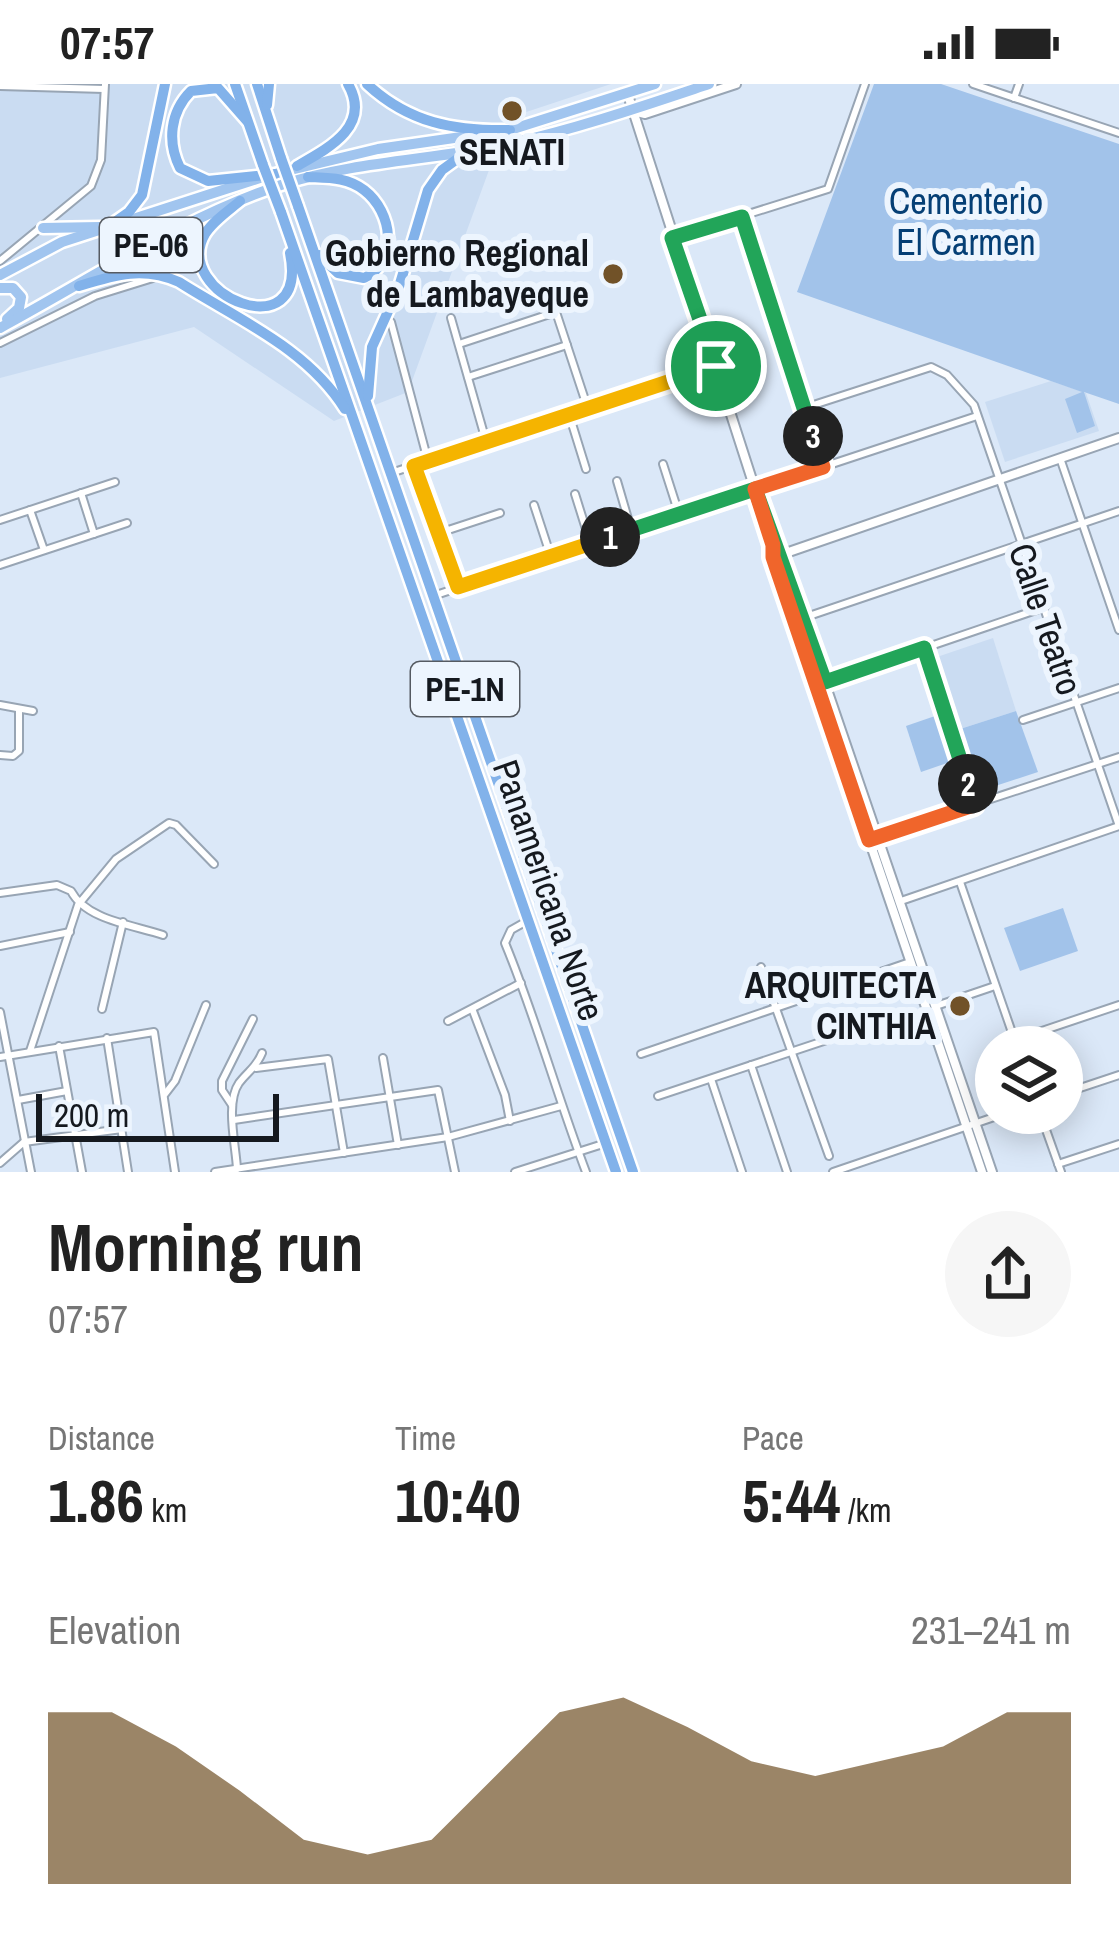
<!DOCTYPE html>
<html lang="en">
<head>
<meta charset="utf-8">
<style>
  body { margin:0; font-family:"Archivo Narrow",sans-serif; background:#f6f6f6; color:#222; height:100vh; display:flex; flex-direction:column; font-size:45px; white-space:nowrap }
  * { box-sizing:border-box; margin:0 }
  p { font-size:39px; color:#767676 }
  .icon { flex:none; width:66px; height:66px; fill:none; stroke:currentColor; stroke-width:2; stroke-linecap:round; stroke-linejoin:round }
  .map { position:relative; height:1088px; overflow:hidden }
  .drawer { display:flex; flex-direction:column; background:#fff; flex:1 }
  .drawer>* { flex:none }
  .fabs { position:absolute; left:975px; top:942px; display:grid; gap:24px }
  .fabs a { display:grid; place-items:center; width:108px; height:108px; border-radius:50%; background:#fff; box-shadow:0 6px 30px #0003; font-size:60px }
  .scale { position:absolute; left:36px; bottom:30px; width:243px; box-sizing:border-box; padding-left:12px; border:6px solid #15191f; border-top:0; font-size:33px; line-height:42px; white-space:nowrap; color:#15191f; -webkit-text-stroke:9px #edf5fe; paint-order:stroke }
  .pin { position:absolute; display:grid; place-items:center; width:102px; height:102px; color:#fff; margin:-51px; border:6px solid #fff; border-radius:50%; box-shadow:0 3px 12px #0007 }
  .km { position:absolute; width:60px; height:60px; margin:-30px; border-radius:50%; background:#222; color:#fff; font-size:33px; line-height:60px; text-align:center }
  .round { display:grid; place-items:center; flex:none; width:126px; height:126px; border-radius:63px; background:#f6f6f6 }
  .headline { display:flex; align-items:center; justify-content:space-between; height:204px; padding:0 48px }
  h1 { font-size:66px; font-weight:700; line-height:90px }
  .metrics { display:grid; grid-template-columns:repeat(3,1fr); gap:18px; height:204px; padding:12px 48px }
  .metrics div { display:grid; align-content:center }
  .metrics b { font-size:60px; font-weight:700 }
  .metrics small { font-size:33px; font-weight:400 }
  .metrics p { font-size:33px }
  .chart { height:336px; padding:24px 48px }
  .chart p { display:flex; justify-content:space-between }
  .chart svg { width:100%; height:216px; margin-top:12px; fill:#715228; opacity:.7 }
  .status { display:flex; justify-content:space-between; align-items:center; height:84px; padding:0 60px; background:#fff; direction:ltr }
  .status svg { height:33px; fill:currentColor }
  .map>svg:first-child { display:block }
  .built { fill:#cadcf2 }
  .green { fill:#a2c3ea }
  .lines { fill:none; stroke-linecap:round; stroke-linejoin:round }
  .minor-casing { stroke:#98a5b4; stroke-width:10 }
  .tertiary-casing { stroke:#98a5b4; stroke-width:12 }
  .primary-casing { stroke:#fff; stroke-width:15 }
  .trunk-casing { stroke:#fff; stroke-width:15 }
  .minor { stroke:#fff; stroke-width:6 }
  .tertiary { stroke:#fff; stroke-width:8 }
  .primary { stroke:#a1c5ef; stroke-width:10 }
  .trunk { stroke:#82b2ea; stroke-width:10 }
  .trunk-bridge-casing { stroke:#fff; stroke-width:15; stroke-linecap:butt }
  .trunk-bridge { stroke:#82b2ea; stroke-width:10 }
  .split-1-casing { stroke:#fff; stroke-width:24 }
  .split-2-casing { stroke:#fff; stroke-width:24 }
  .split-3-casing { stroke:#fff; stroke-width:24 }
  .split-4-casing { stroke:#fff; stroke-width:24 }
  .split-1 { stroke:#f5b400; stroke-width:15 }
  .split-2 { stroke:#22a559; stroke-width:15 }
  .split-3 { stroke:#f0652b; stroke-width:15 }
  .split-4 { stroke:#22a559; stroke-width:15 }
  .poi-dot { fill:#715228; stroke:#edf5fe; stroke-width:4.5 }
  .labels { text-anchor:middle; stroke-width:12; stroke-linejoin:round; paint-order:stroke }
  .shield { fill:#edf5fe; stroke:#565b62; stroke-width:3 }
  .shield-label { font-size:33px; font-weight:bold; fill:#15191f }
  .poi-label { font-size:36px; font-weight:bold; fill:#15191f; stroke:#edf5fe; text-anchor:end }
  .park-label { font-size:36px; fill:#053f75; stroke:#edf5fe }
  .street-label { font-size:36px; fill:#15191f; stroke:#edf5fe }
</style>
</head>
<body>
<div class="status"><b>07:57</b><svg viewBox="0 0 49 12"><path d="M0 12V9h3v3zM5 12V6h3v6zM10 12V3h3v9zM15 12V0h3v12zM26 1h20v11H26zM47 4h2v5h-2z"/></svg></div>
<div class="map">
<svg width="1119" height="1088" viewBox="0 0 1119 1088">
  <rect width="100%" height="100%" fill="#dbe8f8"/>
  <g class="built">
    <path d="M0,0H611L508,34L408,308L334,337L194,243L0,294Z"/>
    <path d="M1051,297L1086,309L1099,347L1005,378L985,318Z"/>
    <path d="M993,554L1016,627L957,646L934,574Z"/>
  </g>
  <g class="green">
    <path d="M874,0H941L1119,60V320L1084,308L1095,342L1077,349L1065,315L1082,308L797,208Z"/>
    <path d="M1016,627L1038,688L977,708L957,646Z"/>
    <path d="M935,632L950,678L921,688L906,642Z"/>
    <path d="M1063,824L1078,867L1020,887L1004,844Z"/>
  </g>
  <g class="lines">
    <g class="minor-casing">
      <g id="minor">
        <path d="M973,0L1119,49"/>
        <path d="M0,2L104,5"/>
        <path d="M1014,14L1019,0"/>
        <path d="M742,132L823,383"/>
        <path d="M672,154L828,105L865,0"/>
        <path d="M0,177L91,102L101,76L105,0"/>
        <path d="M451,234L486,357"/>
        <path d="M391,238L428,377"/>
        <path d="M0,259L95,212L153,194"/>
        <path d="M459,260L556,228L588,325"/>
        <path d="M468,293L567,261"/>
        <path d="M804,324L931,283L947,291L974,321L1119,742"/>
        <path d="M569,330L586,385"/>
        <path d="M1060,374L1119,546"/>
        <path d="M663,380L679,430"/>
        <path d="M415,382L458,503"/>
        <path d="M391,389L715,282"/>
        <path d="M617,397L631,445"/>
        <path d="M81,409L94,450"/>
        <path d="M575,410L590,458"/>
        <path d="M534,421L551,473"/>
        <path d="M30,426L44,466"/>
        <path d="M0,436L115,398"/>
        <path d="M439,449L500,429"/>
        <path d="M0,481L127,439"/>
        <path d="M433,512L977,332"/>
        <path d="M803,534L1119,427"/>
        <path d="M924,564L974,721"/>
        <path d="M825,598L1042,524"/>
        <path d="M0,621L33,627"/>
        <path d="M1023,636L1119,604"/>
        <path d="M0,671L13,672L19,667V626"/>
        <path d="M878,752L1119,673"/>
        <path d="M960,798L1017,963"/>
        <path d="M0,809L57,801L71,807C86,836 133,841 163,851"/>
        <path d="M901,817L1119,742"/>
        <path d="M527,837L511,846L505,859C536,934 557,1012 586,1088"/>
        <path d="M0,862L70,848"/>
        <path d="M761,883L829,1072"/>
        <path d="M936,922L995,902"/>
        <path d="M102,925L123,838"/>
        <path d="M473,927L505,1011L510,1037"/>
        <path d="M0,928L31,1088"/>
        <path d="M448,937L521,899"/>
        <path d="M107,954L128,1088"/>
        <path d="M1015,956L1119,921"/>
        <path d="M59,962L82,1088"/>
        <path d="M30,967L78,821L116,775L169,739L176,741L214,780"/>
        <path d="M641,970L910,878"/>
        <path d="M0,973L154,948L175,1088"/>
        <path d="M383,974L398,1061"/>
        <path d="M751,981L787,1088"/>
        <path d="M256,984L328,975L344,1069"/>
        <path d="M711,995L742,1088"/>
        <path d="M165,1010L175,997L206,921"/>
        <path d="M1062,1010L1119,991"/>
        <path d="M658,1012L905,930"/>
        <path d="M18,1016L67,1007"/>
        <path d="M232,1021L222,1006V997L253,935"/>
        <path d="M1040,1029L1061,1088"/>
        <path d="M234,1036L438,1006L455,1088"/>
        <path d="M0,1079L24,1058L122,1045"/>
        <path d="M1058,1080L1119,1060"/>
        <path d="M237,1085C236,1062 225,1019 239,999C248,987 256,984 262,969"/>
        <path d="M215,1088L448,1053L561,1022"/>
        <path d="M515,1088L603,1060"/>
        <path d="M833,1088L1006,1029"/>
      </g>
    </g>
    <g class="tertiary-casing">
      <g id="tertiary">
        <path d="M627,8L773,461V473L982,1088"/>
        <path d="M633,27L645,30L736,0"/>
        <path d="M774,463L781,471L992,1088"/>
        <path d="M780,471L1119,354"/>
      </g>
    </g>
    <g class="primary-casing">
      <g id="primary">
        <path d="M278,89L378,65L510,46L655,0"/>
        <path d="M43,144L100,143"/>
        <path d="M0,191L62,158L260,94"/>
        <path d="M0,204H13L21,213L19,224L7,235"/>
        <path d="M0,244C93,194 183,133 284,100C357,77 434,76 508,60C576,45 643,22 709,0"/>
      </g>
    </g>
    <g class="trunk-casing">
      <g id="trunk">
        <path d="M235,0L263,81"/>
        <path d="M257,0L281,74"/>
        <path d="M367,0C409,39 454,47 510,46"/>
        <path d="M267,21L269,0"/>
        <path d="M247,37L218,4L191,7C170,28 167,58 180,84L208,97L275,90"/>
        <path d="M297,82C329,64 372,42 348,0"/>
        <path d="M308,93C328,94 347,93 364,106C393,128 399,178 364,194L338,189L319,171"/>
        <path d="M240,117C228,127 213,137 205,150C170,210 310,268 290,169"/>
        <path d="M298,122L633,1088"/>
        <path d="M281,128L616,1088"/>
        <path d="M109,142L129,128L142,111L165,0"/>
        <path d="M79,202C115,191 143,182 179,198C237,235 307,264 345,325"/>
        <path d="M368,312L372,263L399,203L428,106L442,86L471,65"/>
      </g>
    </g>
    <use href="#minor" class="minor"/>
    <use href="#tertiary" class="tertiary"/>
    <use href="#primary" class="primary"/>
    <use href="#trunk" class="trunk"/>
    <g class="trunk-bridge-casing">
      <g id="trunk-bridge">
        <path d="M281,74L298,122"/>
        <path d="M263,81L281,128"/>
      </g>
    </g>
    <use href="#trunk-bridge" class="trunk-bridge"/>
  </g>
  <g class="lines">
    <g class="split-1-casing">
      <path id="split-1" d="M610,453L458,503L414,382L716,282"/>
    </g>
    <g class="split-2-casing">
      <path id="split-2" d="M610,453L755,405L825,598L924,564L968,700"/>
    </g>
    <g class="split-3-casing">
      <path id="split-3" d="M813,352L823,383L755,405L773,461V473L869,756L974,721L968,700"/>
    </g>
    <g class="split-4-casing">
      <path id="split-4" d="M716,282L672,154L742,133L813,352"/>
    </g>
    <use href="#split-1" class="split-1"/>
    <use href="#split-2" class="split-2"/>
    <use href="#split-3" class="split-3"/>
    <use href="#split-4" class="split-4"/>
  </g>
  <g class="poi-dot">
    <circle cx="512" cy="27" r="12"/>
    <circle cx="613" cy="190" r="12"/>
    <circle cx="960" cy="922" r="12"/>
  </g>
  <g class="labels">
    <g class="shield">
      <rect x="100" y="134" width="102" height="54" rx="9"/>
      <rect x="411" y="578" width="108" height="54" rx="9"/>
    </g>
    <g class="shield-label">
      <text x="151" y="173">PE-06</text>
      <text x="465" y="617">PE-1N</text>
    </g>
    <g class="poi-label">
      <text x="512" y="81" text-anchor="middle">SENATI</text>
      <text x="589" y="182">Gobierno Regional<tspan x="589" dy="41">de Lambayeque</tspan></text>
      <text x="936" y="914">ARQUITECTA<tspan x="936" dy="41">CINTHIA</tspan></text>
    </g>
    <g class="park-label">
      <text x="966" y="130">Cementerio<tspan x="966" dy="41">El Carmen</tspan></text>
    </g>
    <g class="street-label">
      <text transform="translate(1046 535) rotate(71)" y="13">Calle Teatro</text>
      <text transform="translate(549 806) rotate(71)" y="13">Panamericana Norte</text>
    </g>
  </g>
</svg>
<div class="fabs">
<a><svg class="icon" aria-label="layers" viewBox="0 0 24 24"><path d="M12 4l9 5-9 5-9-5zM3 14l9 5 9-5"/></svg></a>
</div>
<div class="scale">200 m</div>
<div class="pin" style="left:716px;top:282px;background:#1e9e55"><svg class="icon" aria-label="arrive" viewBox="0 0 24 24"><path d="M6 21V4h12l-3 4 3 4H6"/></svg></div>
<b class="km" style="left:610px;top:453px">1</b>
<b class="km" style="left:968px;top:700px">2</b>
<b class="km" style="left:813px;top:352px">3</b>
</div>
<section class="drawer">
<div class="headline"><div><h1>Morning run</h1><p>07:57</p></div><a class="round"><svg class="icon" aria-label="share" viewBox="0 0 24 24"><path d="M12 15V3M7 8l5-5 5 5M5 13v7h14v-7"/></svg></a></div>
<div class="metrics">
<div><p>Distance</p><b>1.86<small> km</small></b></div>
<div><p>Time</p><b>10:40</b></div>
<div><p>Pace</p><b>5:44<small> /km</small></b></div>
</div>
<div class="chart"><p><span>Elevation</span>231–241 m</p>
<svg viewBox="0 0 160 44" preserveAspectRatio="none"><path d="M0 44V9L10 9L20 16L30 25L40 35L50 38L60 35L70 22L80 9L90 6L100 12L110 19L120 22L130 19L140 16L150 9L160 9V44z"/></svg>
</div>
</section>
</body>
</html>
